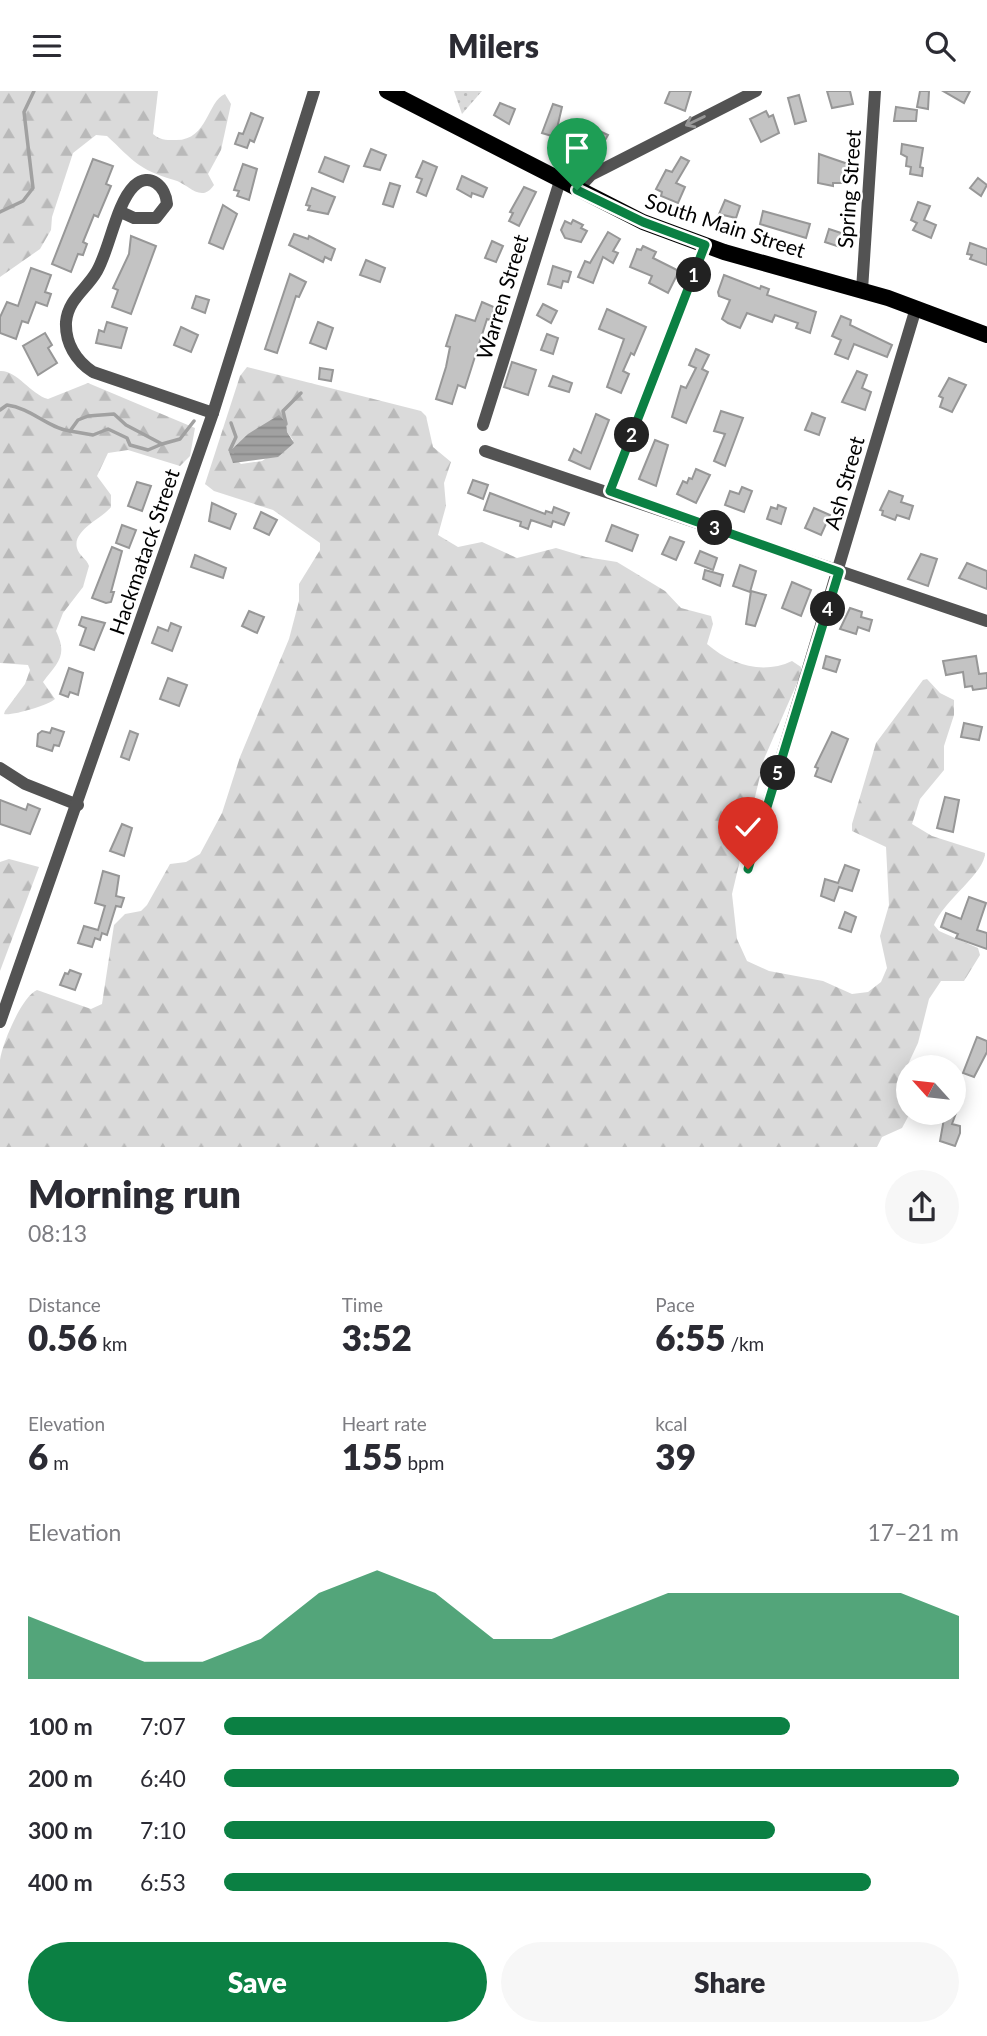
<!DOCTYPE html>
<html lang="en">
<head>
<meta charset="utf-8">
<style>
  body { margin:0; font-family:Lato,sans-serif; background:#f7f7f7; color:#2b2b33; height:100vh; display:flex; flex-direction:column; font-size:26px; white-space:nowrap }
  * { box-sizing:border-box; margin:0 }
  p { font-size:23px; color:#7c7c81 }
  .icon { flex:none; width:38px; height:38px; fill:none; stroke:currentColor; stroke-width:2; stroke-linecap:round; stroke-linejoin:round }
  .map { position:relative; height:1056px; overflow:hidden }
  .drawer { display:flex; flex-direction:column; background:#fff; flex:1 }
  .drawer>* { flex:none }
  .needle { width:46px; rotate:297deg }
  .controls { position:absolute; left:896px; top:964px; display:grid; gap:14px }
  .controls a { display:grid; place-items:center; width:70px; height:70px; border-radius:50%; background:#fff; box-shadow:0 4px 18px #0003; font-size:35px }
  .pin { position:absolute; display:grid; place-items:center; width:60px; height:60px; color:#fff; margin:-72px -30px; border-radius:50% 50% 50% 0; rotate:-45deg; box-shadow:0 0 7px #0007 }
  .pin .icon { rotate:45deg }
  .km { position:absolute; width:35px; height:35px; margin:-18px; border-radius:50%; background:#222; color:#fff; font-size:19px; line-height:35px; text-align:center }
  .round { display:grid; place-items:center; flex:none; width:74px; height:74px; border-radius:37px; background:#f7f7f7 }
  .overview { display:flex; align-items:center; justify-content:space-between; height:119px; padding:0 28px }
  h1 { font-size:38px; font-weight:800; line-height:52px }
  .metrics { display:grid; grid-template-columns:repeat(3,1fr); gap:10px; height:119px; padding:7px 28px }
  .metrics div { display:grid; align-content:center }
  .metrics b { font-size:35px; font-weight:800 }
  .metrics small { font-size:19px; font-weight:400 }
  .metrics p { font-size:19px }
  .chart { height:196px; padding:14px 28px }
  .chart p { display:flex; justify-content:space-between }
  .chart svg { width:100%; height:126px; margin-top:7px; fill:#0b8043; opacity:.7 }
  .button { display:flex; gap:14px; margin-top:auto; padding:14px 28px }
  .button a { flex:1; height:80px; border-radius:42px; background:#0b8043; color:#fff; font-size:28px; font-weight:800; line-height:80px; text-align:center }
  .button a+a { background:#f7f7f7; color:#2b2b33 }
  ul { padding:0 28px; list-style:none; font-size:23px }
  li { display:grid; grid-template-columns:112px 84px 1fr; align-items:center; height:52px }
  li i { height:18px; border-radius:9px; background:#0b8043 }
  header { display:flex; justify-content:space-between; align-items:center; height:91px; padding:0 28px; background:#fff; font-size:32px; font-weight:800 }
  .map>svg:first-child { display:block }
  .forest { fill:url(#forest-firs); fill-rule:evenodd }
  .park { fill:url(#park-dots) }
  .water { fill:url(#water-rules) }
  .lines { fill:none; stroke-linecap:round; stroke-linejoin:round }
  .stream { stroke:#a1a1a1; stroke-width:3.5 }
  .building { fill:#c3c3c3; stroke:#979797; stroke-width:2 }
  .minor { stroke:#535353; stroke-width:12 }
  .major { stroke:#000; stroke-width:16 }
  .oneway { stroke:#989898 }
  .route-casing { stroke:#fff; stroke-width:14 }
  .route { stroke:#0b8043; stroke-width:9 }
  .labels { text-anchor:middle; stroke-width:5; stroke-linejoin:round; paint-order:stroke }
  .street-label { font-size:21px; fill:#000; stroke:#fff }
</style>
</head>
<body>
<header><svg class="icon" aria-label="menu" viewBox="0 0 24 24"><path d="M4 6h16M4 12h16M4 18h16"/></svg>Milers<svg class="icon" aria-label="search" viewBox="0 0 24 24"><circle cx="10" cy="10" r="6"/><path d="M15 15l6 6"/></svg></header>
<div class="map">
<svg width="987" height="1056" viewBox="0 0 987 1056">
  <defs>
    <pattern id="forest-firs" width="22" height="20" patternUnits="userSpaceOnUse" patternTransform="scale(1.75)"><rect width="22" height="20" fill="#dadada"/><path d="M5 1l3.5 6h-7zM16 11l3.5 6h-7z" fill="#b9b9b9"/></pattern>
    <pattern id="park-dots" width="8" height="8" patternUnits="userSpaceOnUse" patternTransform="scale(1.75)"><rect width="8" height="8" fill="#dadada"/><path d="M2 2h.1M6 6h.1" fill="none" stroke="#b9b9b9" stroke-width="1.8" stroke-linecap="round"/></pattern>
    <pattern id="water-rules" width="6" height="5" patternUnits="userSpaceOnUse" patternTransform="scale(1.75)"><rect width="6" height="5" fill="#a1a1a1"/><path d="M0 2.5h6" fill="none" stroke="#898989"/></pattern>
  </defs>
  <rect width="100%" height="100%" fill="#fff"/>
  <g class="forest">
    <path d="M0,0H158L153,43C160,49 165,49 174,49C208,51 207,10 225,3L231,13L221,59L208,83L214,94C201,113 189,93 174,89C137,78 134,70 107,45L96,44L73,62L52,126L51,139L40,158L0,186Z"/>
    <path d="M247,276L421,320L426,325L433,356L451,371L444,392L446,415L438,444L458,456L482,451L517,467L556,457L586,466L617,471L665,500L681,517L711,525L713,533L707,553C731,574 763,584 792,570L801,576V583L764,668L732,803L737,848L747,870L769,880L823,890L852,903L868,901L881,891L887,877L880,845L889,814L886,756L852,740V733L876,652L923,589L927,588L940,602L954,609V624L944,655V679L920,708L912,733L932,745L985,762C985,782 944,809 934,834L939,840L978,857L980,864L964,890H941L929,908L918,952L902,986L909,1024L902,1037L882,1046L877,1056H0C0,1028 0,997 0,969C2,953 22,905 37,899L91,918L102,913L114,834L125,823L141,820L147,814L170,773L186,771L200,763L222,722L240,666L289,548L299,510V493L320,459V452L273,419L214,400L205,393L240,285ZM287,341L293,349L262,370L241,373L229,362L241,353Z"/>
    <path d="M0,280C17,279 30,303 48,308L88,292L195,337L190,365L180,375L128,359L108,362L97,385L111,404V416C103,427 72,439 77,457C79,465 87,468 89,475L83,496L63,522L56,540C68,565 58,571 43,591L55,608C49,614 12,625 4,623L5,620L25,593L30,579L28,574L0,572Z"/>
    <path d="M9,768L39,776L0,880V771Z"/>
  </g>
  <path class="park" d="M454,0H482L462,23Z"/>
  <path class="water" d="M279,324L286,331L287,341L294,352L278,366L233,372L229,361L248,343Z"/>
  <g class="lines">
    <g class="stream">
      <path d="M0,121L23,110L33,97L24,21L34,0"/>
      <path d="M0,319L7,314C31,317 48,337 70,340L78,329L88,325L114,323L126,334L162,353L180,348L194,330"/>
      <path d="M231,332L236,346L230,359L233,361"/>
      <path d="M286,333L283,320L301,302"/>
      <path d="M70,340L93,344L108,338L127,347L130,354L148,359L162,353"/>
    </g>
  </g>
  <g class="building">
    <path d="M670,0H691L685,20L665,12Z"/>
    <path d="M827,0H850L853,13L832,17Z"/>
    <path d="M920,0H929L928,18L917,16Z"/>
    <path d="M943,0H970L964,12Z"/>
    <path d="M799,4L806,30L795,33L788,7Z"/>
    <path d="M500,12L515,18L509,33L494,24Z"/>
    <path d="M553,13L562,16L555,46L542,42Z"/>
    <path d="M896,16L917,19L916,30H894Z"/>
    <path d="M766,20L769,26L773,24L779,42L761,51L750,28Z"/>
    <path d="M251,22L263,27L254,51L250,49L247,57L235,53L239,42L243,43Z"/>
    <path d="M595,38L608,44L600,58L588,51Z"/>
    <path d="M902,53L923,57L920,76L923,77L922,85L910,83L911,76L906,75L907,66L901,63Z"/>
    <path d="M371,58L386,64L380,79L364,75Z"/>
    <path d="M819,63L848,73L845,92H833V95L818,92Z"/>
    <path d="M325,66L349,75L343,91L319,81Z"/>
    <path d="M681,66L689,70L676,92L685,96L678,112L661,105L662,101L656,98L666,79L672,81Z"/>
    <path d="M93,68L113,75L106,93L111,95L98,126L94,124L83,151L87,153L83,164L78,163L71,181L52,173Z"/>
    <path d="M423,70L437,76L426,105L417,101L422,88L416,86Z"/>
    <path d="M243,73L257,78L249,109L237,105L239,100L234,99Z"/>
    <path d="M462,85L487,97L483,106L472,102L471,106L457,98Z"/>
    <path d="M978,87L987,94L981,105L970,97Z"/>
    <path d="M390,92L400,95L393,116L383,113Z"/>
    <path d="M524,96L536,101L519,135L509,130L513,122L510,121Z"/>
    <path d="M312,97L335,106L328,123L308,119L310,115L306,114Z"/>
    <path d="M725,109L740,115L736,127L719,123Z"/>
    <path d="M918,111L930,115L924,129L936,134L931,147L913,139L917,132L911,129Z"/>
    <path d="M223,114L237,123L223,158L209,152Z"/>
    <path d="M763,120L810,133L806,147L760,133Z"/>
    <path d="M573,129L583,134L581,137L587,140L581,151L565,147L561,139L565,130L571,133Z"/>
    <path d="M829,138L844,143L840,156L825,151Z"/>
    <path d="M608,141L620,148L613,160L618,162L613,172L603,166L593,192L578,186L585,170L590,172Z"/>
    <path d="M294,143L308,148L309,145L335,158L331,169L325,166L323,171L289,154Z"/>
    <path d="M131,145L156,155L131,223L112,216L118,199L113,197L129,163Z"/>
    <path d="M492,150L503,155L496,171L485,167Z"/>
    <path d="M970,152L987,158V174L970,168L972,164L967,163Z"/>
    <path d="M643,155L656,161L653,167L679,180L668,202L649,192L652,185L630,176L637,158L641,159Z"/>
    <path d="M366,169L385,177L380,191L360,184Z"/>
    <path d="M553,175L571,181L568,191L563,190L561,197L548,193Z"/>
    <path d="M31,177L51,184L45,201L51,203L47,215L36,211L28,232L22,230L16,248L0,242V226L7,211L18,215Z"/>
    <path d="M290,183L306,191L299,206L296,205L277,262L265,258Z"/>
    <path d="M724,184L760,198L761,195L769,198L767,204L816,221L810,242L796,237L798,232L775,224L772,231L747,222L740,237L728,232L722,228L730,209L719,205L718,201Z"/>
    <path d="M196,205L209,209L205,222L192,217Z"/>
    <path d="M482,211L496,217L490,229L487,228L465,297L458,294L452,313L436,308L446,276L450,256L446,255L456,224L475,230Z"/>
    <path d="M543,213L557,220L551,232L537,224Z"/>
    <path d="M607,218L646,236L634,264L631,262L623,280L629,283L621,302L607,296L624,248L599,238Z"/>
    <path d="M841,225L851,229L850,234L892,254L887,266L854,253L848,268L835,263L841,249L832,245Z"/>
    <path d="M107,231L127,237L121,257L96,252L99,239L104,241Z"/>
    <path d="M318,231L333,237L326,258L310,252Z"/>
    <path d="M181,236L198,244L191,261L174,254Z"/>
    <path d="M45,242L52,254L48,257L57,272L38,284L23,255Z"/>
    <path d="M547,243L558,247L553,263L541,259Z"/>
    <path d="M696,258L709,264L702,278L708,281L686,332L672,326L681,295L686,297L696,277L689,274Z"/>
    <path d="M512,271L536,279L528,304L504,296Z"/>
    <path d="M320,277L333,279L331,290L319,288Z"/>
    <path d="M857,280L867,284L862,297L871,301L865,319L842,311Z"/>
    <path d="M553,285L572,292L569,301L549,295Z"/>
    <path d="M949,287L966,294L952,321L940,316L943,307L939,305Z"/>
    <path d="M721,320L743,327L725,375L714,370L725,343L714,340Z"/>
    <path d="M812,322L825,327L819,344L805,339Z"/>
    <path d="M596,323L609,329L590,378L587,377L569,369L574,358L581,362Z"/>
    <path d="M655,349L668,354L656,395L639,388Z"/>
    <path d="M696,378L710,384L696,412L677,403L683,390L687,392L689,387L692,388Z"/>
    <path d="M473,389L488,394L483,408L468,402Z"/>
    <path d="M137,391L151,395L142,420L128,415Z"/>
    <path d="M742,396L752,400L744,421L725,414L730,400L739,403Z"/>
    <path d="M889,400L903,405L901,411L913,415L909,428L897,424L895,429L882,424L883,420L880,419Z"/>
    <path d="M490,402L545,423L546,420L552,422L554,416L569,422L564,434L553,430L551,436L531,429L528,438L520,435L521,431L484,419Z"/>
    <path d="M212,412L236,423L230,438L209,430Z"/>
    <path d="M778,414L786,417L781,433L767,428L771,416L777,418Z"/>
    <path d="M814,417L830,424L821,444L805,437Z"/>
    <path d="M261,421L277,429L269,444L254,437Z"/>
    <path d="M122,434L136,439L129,457L116,452Z"/>
    <path d="M612,434L638,444L632,460L606,450Z"/>
    <path d="M670,446L684,451L676,469L662,463Z"/>
    <path d="M112,456L122,460L111,501H114L111,511L106,512L92,507Z"/>
    <path d="M700,460L717,467L713,479L695,472Z"/>
    <path d="M921,463L937,468L928,495L908,488Z"/>
    <path d="M195,464L226,477L223,487L191,476Z"/>
    <path d="M967,472L987,480V498L959,487Z"/>
    <path d="M740,474L756,480L750,501L733,495Z"/>
    <path d="M705,479L723,484L720,495L703,488Z"/>
    <path d="M792,491L811,499L801,525L782,517Z"/>
    <path d="M751,500L766,504L755,535L746,533Z"/>
    <path d="M850,517L862,521L861,526L872,529L869,540L858,536L856,543L840,538Z"/>
    <path d="M249,520L264,526L257,542L242,535Z"/>
    <path d="M82,526L105,532L94,559L80,554L86,537L79,534Z"/>
    <path d="M171,532L181,536L172,560L152,552L158,536L168,540Z"/>
    <path d="M826,565L840,569L836,581L823,577Z"/>
    <path d="M976,565L979,583L987,582V597L973,599L972,595L965,596L963,581L946,584L943,570Z"/>
    <path d="M69,577L83,582L78,604L70,601L68,606L60,603Z"/>
    <path d="M168,587L187,594L179,615L160,608Z"/>
    <path d="M964,632L982,636L979,649L961,646Z"/>
    <path d="M52,637L64,641L59,655L54,654L52,660L37,655L38,643L42,640L50,642Z"/>
    <path d="M130,640L138,643L129,669L121,666Z"/>
    <path d="M832,641L848,648L831,691L815,685L818,677L815,676Z"/>
    <path d="M945,706L959,709L953,741L937,737Z"/>
    <path d="M0,709L26,719L28,713L40,718L30,743L0,733Z"/>
    <path d="M122,733L132,737L124,765L110,760Z"/>
    <path d="M845,774L859,779L852,800L839,796L834,810L821,805L825,788L838,792Z"/>
    <path d="M103,780L119,785L116,805L124,807L121,816L116,815L107,844L102,842L100,849L95,847L92,856L78,852L84,835L98,839L105,815L95,812Z"/>
    <path d="M969,806L986,812L977,839L987,842V858L956,847L958,843L941,836L946,822L961,828Z"/>
    <path d="M845,821L856,826L851,841L839,837Z"/>
    <path d="M70,879L81,883L75,899L60,894L65,882L68,883Z"/>
    <path d="M977,946L987,950V961L974,986L963,982Z"/>
    <path d="M945,1022H956L952,1033L960,1035V1042L955,1055L940,1050Z"/>
  </g>
  <g class="lines">
    <g class="minor">
      <path d="M577,99L591,84L605,77L756,0"/>
      <path d="M121,121L134,127H156L167,113C166,96 150,80 134,95C116,113 110,157 97,180C87,198 68,208 66,231C65,252 76,270 93,281L213,322"/>
      <path d="M862,199L875,0"/>
      <path d="M483,334L560,90"/>
      <path d="M485,360L987,530"/>
      <path d="M610,400L705,154"/>
      <path d="M0,677L25,693L78,714"/>
      <path d="M748,778L916,217"/>
      <path d="M0,931L213,322L314,0"/>
    </g>
    <path class="major" d="M387,0L643,131L724,161L888,207L987,244"/>
  </g>
  <defs><path id="oneway-shaft" d="M-6 0H5M1.5-3L5.5 0L1.5 3" fill="none" stroke-width="1.6" stroke-linecap="round" stroke-linejoin="round" transform="scale(1.75)"/></defs>
  <use class="oneway" href="#oneway-shaft" transform="translate(695 30) rotate(154)"/>
  <g class="lines">
    <g class="route-casing">
      <path id="route" d="M577,99L643,131L705,154L610,400L839,481L748,778"/>
    </g>
    <use href="#route" class="route"/>
  </g>
  <g class="labels">
    <g class="street-label">
      <text transform="translate(850 98) rotate(-86)" y="7">Spring Street</text>
      <text transform="translate(725 135) rotate(18)" y="7">South Main Street</text>
      <text transform="translate(503 206) rotate(-73)" y="7">Warren Street</text>
      <text transform="translate(845 392) rotate(-74)" y="7">Ash Street</text>
      <text transform="translate(145 461) rotate(-71)" y="7">Hackmatack Street</text>
    </g>
  </g>
</svg>
<div class="controls">
<a><svg class="needle" viewBox="-14 -14 28 28"><path d="M0-13l5 13h-10z" fill="#e53935"/><path d="M0 13l5-13h-10z" fill="#7c7c81"/></svg></a>
</div>
<div class="pin" style="left:577px;top:99px;background:#1e9e55"><svg class="icon" aria-label="arrive" viewBox="0 0 24 24"><path d="M6 21V4h12l-3 4 3 4H6"/></svg></div>
<div class="pin" style="left:748px;top:778px;background:#d93025"><svg class="icon" aria-label="check" viewBox="0 0 24 24"><path d="M5 12l5 5 9-10"/></svg></div>
<b class="km" style="left:694px;top:184px">1</b>
<b class="km" style="left:632px;top:344px">2</b>
<b class="km" style="left:715px;top:437px">3</b>
<b class="km" style="left:828px;top:518px">4</b>
<b class="km" style="left:778px;top:682px">5</b>
</div>
<section class="drawer">
<div class="overview"><div><h1>Morning run</h1><p>08:13</p></div><a class="round"><svg class="icon" aria-label="share" viewBox="0 0 24 24"><path d="M12 15V3M7 8l5-5 5 5M5 13v7h14v-7"/></svg></a></div>
<div class="metrics">
<div><p>Distance</p><b>0.56<small> km</small></b></div>
<div><p>Time</p><b>3:52</b></div>
<div><p>Pace</p><b>6:55<small> /km</small></b></div>
</div>
<div class="metrics">
<div><p>Elevation</p><b>6<small> m</small></b></div>
<div><p>Heart rate</p><b>155<small> bpm</small></b></div>
<div><p>kcal</p><b>39</b></div>
</div>
<div class="chart"><p><span>Elevation</span>17–21 m</p>
<svg viewBox="0 0 160 44" preserveAspectRatio="none"><path d="M0 44V22L10 30L20 38L30 38L40 30L50 14L60 6L70 14L80 30L90 30L100 22L110 14L120 14L130 14L140 14L150 14L160 22V44z"/></svg>
</div>
<ul>
<li><b>100 m</b>7:07<i style="width:77%"></i></li>
<li><b>200 m</b>6:40<i style="width:100%"></i></li>
<li><b>300 m</b>7:10<i style="width:75%"></i></li>
<li><b>400 m</b>6:53<i style="width:88%"></i></li>
</ul>
<div class="button"><a>Save</a><a>Share</a></div>
</section>
</body>
</html>
